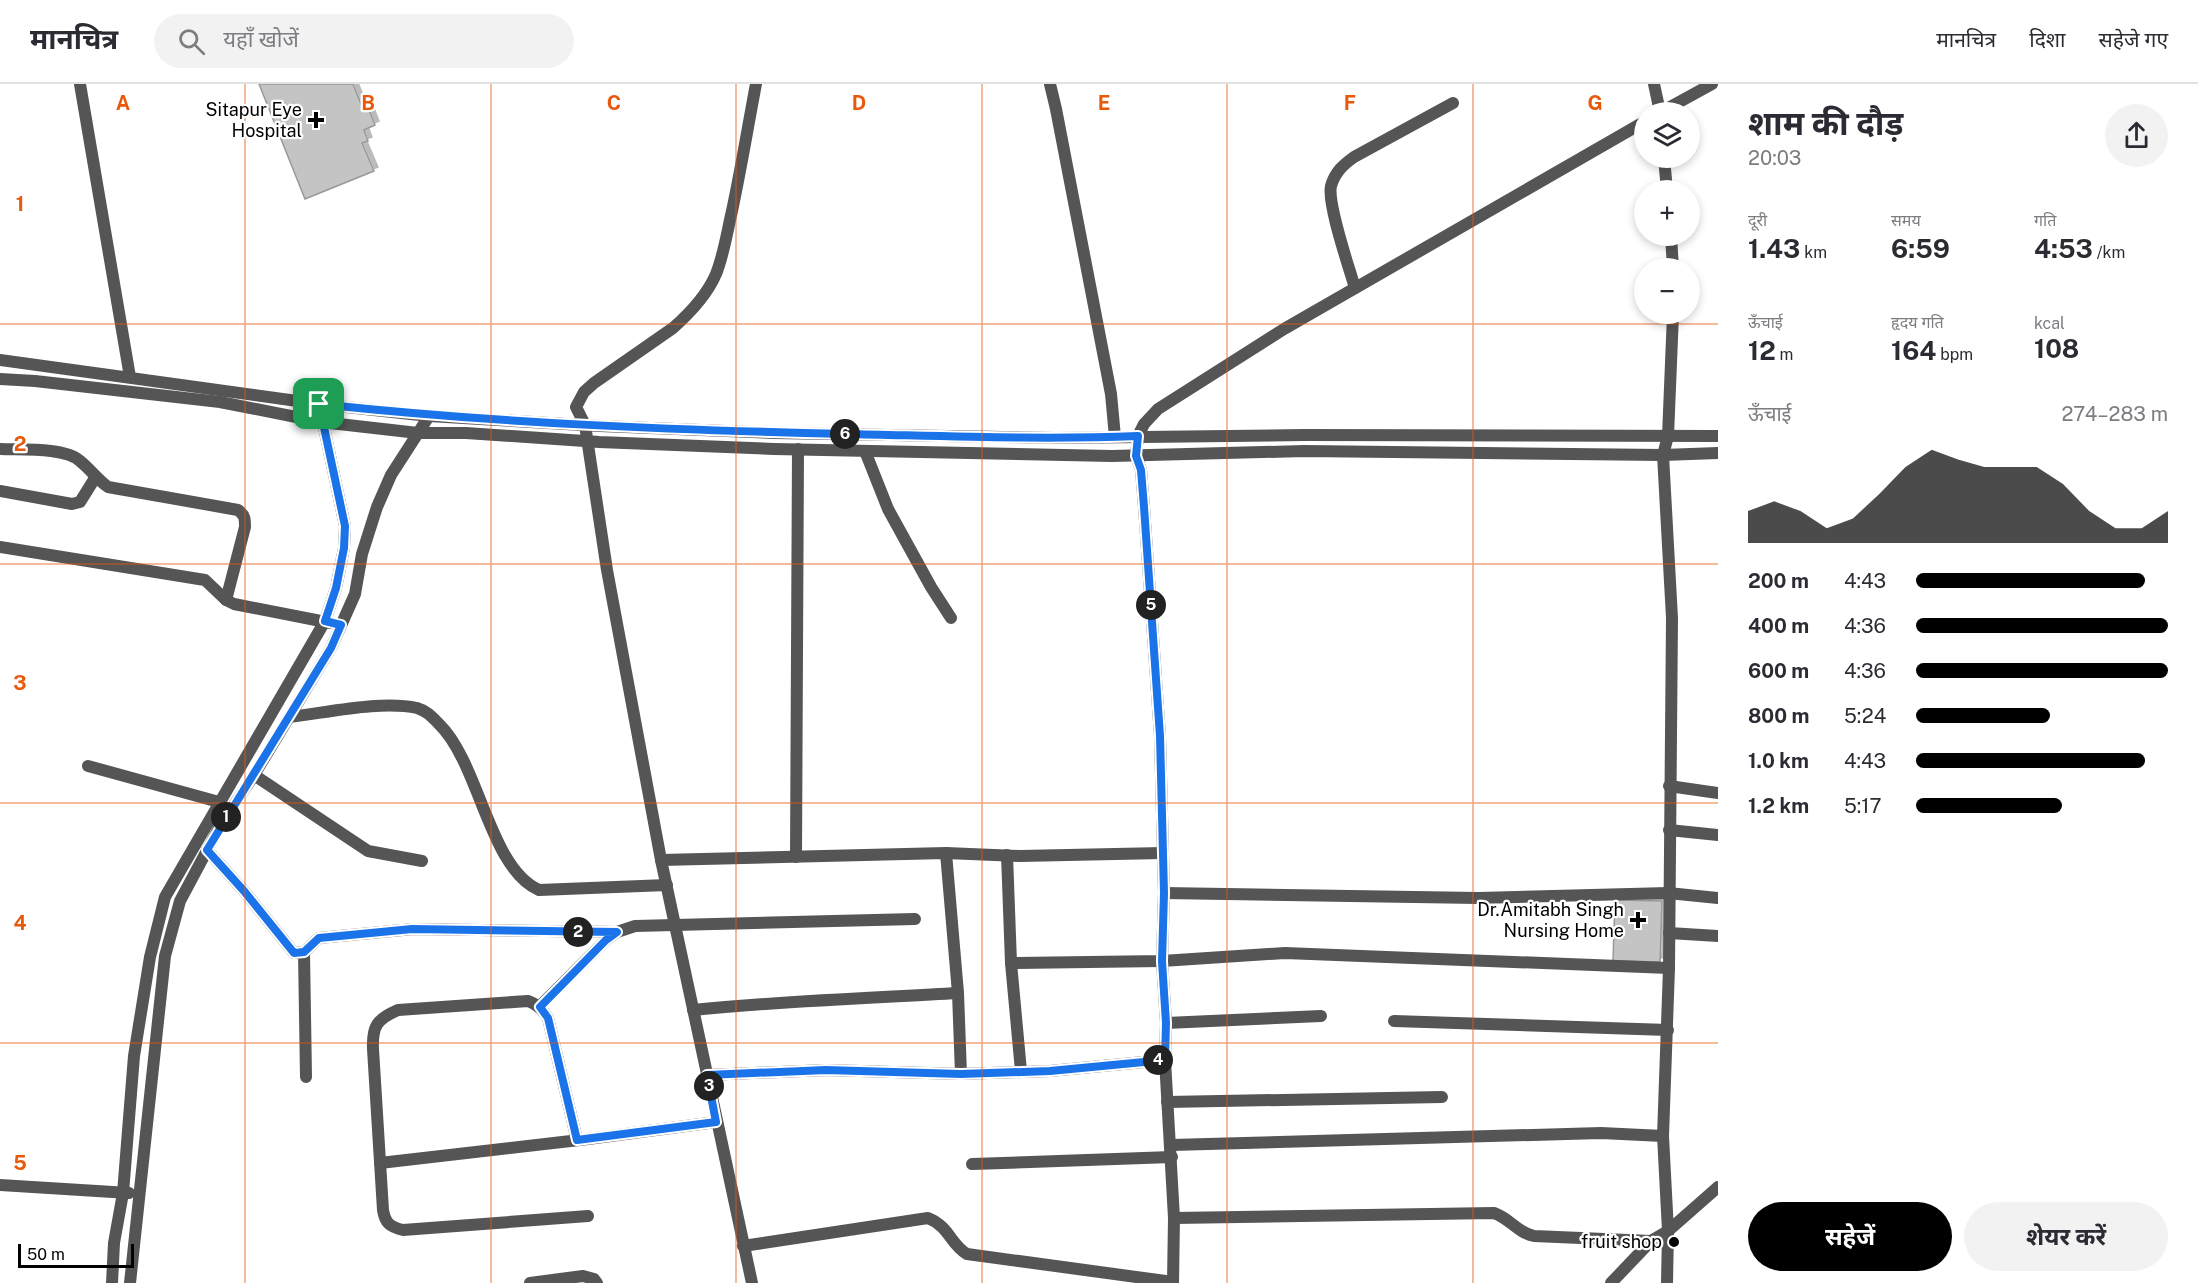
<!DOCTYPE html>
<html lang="hi">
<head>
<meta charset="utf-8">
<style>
  body { margin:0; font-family:"Public Sans","Noto Sans Devanagari",sans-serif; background:#f2f2f3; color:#2b2b33; height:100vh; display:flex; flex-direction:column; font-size:22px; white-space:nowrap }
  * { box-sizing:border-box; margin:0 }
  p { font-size:20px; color:#7c7c81 }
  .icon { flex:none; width:33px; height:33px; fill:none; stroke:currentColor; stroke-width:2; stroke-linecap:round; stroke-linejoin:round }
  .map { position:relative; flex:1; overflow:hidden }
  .sheet { display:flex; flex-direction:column; background:#fff; width:480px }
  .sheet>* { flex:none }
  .tools { position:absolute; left:1634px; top:18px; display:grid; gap:12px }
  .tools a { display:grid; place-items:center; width:66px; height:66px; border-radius:50%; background:#fff; box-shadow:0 3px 9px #0003; font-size:30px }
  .scale { position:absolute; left:18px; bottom:15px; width:116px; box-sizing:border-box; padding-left:6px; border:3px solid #000; border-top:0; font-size:16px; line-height:21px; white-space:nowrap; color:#000; -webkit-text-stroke:4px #fff; paint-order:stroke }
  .pin { position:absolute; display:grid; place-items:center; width:51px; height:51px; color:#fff; margin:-26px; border-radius:12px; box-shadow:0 3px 9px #0006 }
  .km { position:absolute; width:30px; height:30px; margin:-15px; border-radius:50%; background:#222; color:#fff; font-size:16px; line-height:30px; text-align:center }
  .round { display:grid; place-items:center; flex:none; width:63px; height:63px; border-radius:32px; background:#f2f2f3 }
  .headline { display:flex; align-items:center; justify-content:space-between; height:102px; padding:0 30px }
  h1 { font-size:33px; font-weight:700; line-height:45px }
  .metrics { display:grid; grid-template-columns:repeat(3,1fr); gap:9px; height:102px; padding:6px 30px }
  .metrics div { display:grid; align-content:center }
  .metrics b { font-size:26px; font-weight:700 }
  .metrics small { font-size:16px; font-weight:400 }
  .metrics p { font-size:16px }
  .chart { height:168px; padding:12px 30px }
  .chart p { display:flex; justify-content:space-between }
  .chart svg { width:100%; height:108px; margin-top:6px; fill:#000; opacity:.7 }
  .button { display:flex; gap:12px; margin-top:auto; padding:12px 30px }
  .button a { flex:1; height:69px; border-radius:36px; background:#000; color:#fff; font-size:24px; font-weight:700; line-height:69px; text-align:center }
  .button a+a { background:#f2f2f3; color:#2b2b33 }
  ul { padding:0 30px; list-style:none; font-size:20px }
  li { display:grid; grid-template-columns:96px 72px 1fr; align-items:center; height:45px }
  li i { height:15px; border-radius:8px; background:#000 }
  header { display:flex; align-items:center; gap:36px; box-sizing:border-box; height:84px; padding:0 30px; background:#fff; border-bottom:2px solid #e1e1e2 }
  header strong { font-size:28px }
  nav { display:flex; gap:33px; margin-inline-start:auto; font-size:21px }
  .search { width:420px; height:54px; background:#f2f2f3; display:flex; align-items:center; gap:15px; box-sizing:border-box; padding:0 21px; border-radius:33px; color:#7c7c81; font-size:22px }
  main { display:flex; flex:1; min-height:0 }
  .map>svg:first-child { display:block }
  .building { fill:#c4c4c4; stroke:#999; stroke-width:1.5; filter:url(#shadow) }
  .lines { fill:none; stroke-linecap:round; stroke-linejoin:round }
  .minor { stroke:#555; stroke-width:12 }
  .tertiary { stroke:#555; stroke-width:12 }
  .route-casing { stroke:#fff; stroke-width:12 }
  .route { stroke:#1a73e8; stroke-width:8 }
  .grid { fill:none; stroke:#e8590c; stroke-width:1.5; stroke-opacity:0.55 }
  .poi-dot { fill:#000; stroke:#fff; stroke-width:2 }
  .labels { text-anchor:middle; stroke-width:4.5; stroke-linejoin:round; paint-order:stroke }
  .poi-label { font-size:18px; fill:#000; stroke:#fff; text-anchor:end }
  .grid-label { font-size:20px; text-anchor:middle; font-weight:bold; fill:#e8590c; stroke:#fff; stroke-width:4.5; stroke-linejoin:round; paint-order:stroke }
</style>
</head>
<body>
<header>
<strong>मानचित्र</strong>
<div class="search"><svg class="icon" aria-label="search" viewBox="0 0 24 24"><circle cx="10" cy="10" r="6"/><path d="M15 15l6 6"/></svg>यहाँ खोजें</div>
<nav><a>मानचित्र</a><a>दिशा</a><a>सहेजे गए</a></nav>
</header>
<main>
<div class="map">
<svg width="1718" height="1199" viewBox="0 0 1718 1199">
  <defs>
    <filter id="shadow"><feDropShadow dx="4" dy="-4" stdDeviation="0" flood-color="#0004"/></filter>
  </defs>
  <rect width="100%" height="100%" fill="#fff"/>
  <g class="building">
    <path d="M259,0H353L363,25L368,23L375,41L364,46L368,57L362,59L374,87L305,115Z"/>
    <path d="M1615,816L1662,817L1660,878L1613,877Z"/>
  </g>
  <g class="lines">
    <g class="minor">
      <path d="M80,0L130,293"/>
      <path d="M1050,0L1056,25L1111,310L1115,353"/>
      <path d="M1654,0L1660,28"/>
      <path d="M1355,204C1349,183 1327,120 1331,102C1335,88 1343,81 1354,73L1453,19"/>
      <path d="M0,365C20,366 65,363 80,377C91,386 97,395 108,403L238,426C245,431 245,435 245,443L226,516"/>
      <path d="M865,367L888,425L931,503L951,534"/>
      <path d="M0,407L72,420L80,418L95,394"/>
      <path d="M0,463L205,496L226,516L234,520L331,539"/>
      <path d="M289,633C326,629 381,616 417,624C427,627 432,633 439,640C480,680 489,784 539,806L667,801"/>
      <path d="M88,682L219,718"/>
      <path d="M254,691L368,767L422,777"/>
      <path d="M1669,702L1718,709"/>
      <path d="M1669,746L1718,751"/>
      <path d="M207,766L244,807L294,869L304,868L319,854L413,845L617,848"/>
      <path d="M946,769L958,909L961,990"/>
      <path d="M1007,771L1011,879L1021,987"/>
      <path d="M796,773L798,365"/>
      <path d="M661,776L946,769L1020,772L1163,769"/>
      <path d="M1164,809L1478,814L1668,809L1718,814"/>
      <path d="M1669,849L1718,852"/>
      <path d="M304,868L306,993"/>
      <path d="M1011,879L1162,877L1285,869L1669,884"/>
      <path d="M539,923L606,856L617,848L635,842L915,835"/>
      <path d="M693,926C781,917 869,914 958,909"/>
      <path d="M1394,937L1668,946"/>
      <path d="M1166,939L1321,932"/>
      <path d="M707,991L826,986L961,990L1050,987L1165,976"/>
      <path d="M1167,1018L1442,1013"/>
      <path d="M577,1056L548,934C543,926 537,920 528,917L398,926C377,935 372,942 373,965L383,1126C385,1139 390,1143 403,1146L588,1132"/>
      <path d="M1171,1061L1601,1049L1663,1052"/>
      <path d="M380,1079L588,1055L716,1038"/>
      <path d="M972,1080L1172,1073"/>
      <path d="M0,1101L129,1109"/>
      <path d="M1174,1134L1494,1129C1511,1135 1516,1148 1534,1152L1651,1157"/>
      <path d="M743,1162L928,1134C950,1143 950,1160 967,1170L1173,1198"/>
      <path d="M112,1199L114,1159L123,1109L134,972L150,873L165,813L325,537L336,504L344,464L345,442L319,320"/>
      <path d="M130,1199L165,872L180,817L219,744L254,691L331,564L355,510L362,470L377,423L391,391L429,332"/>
      <path d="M530,1199L583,1192L594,1195L597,1199"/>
      <path d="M752,1199L661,776L607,486L585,341L576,323L584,308L594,299L673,244C690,229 707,211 716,190C724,170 727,148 732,127C741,85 748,42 756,0"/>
    </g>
    <g class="tertiary">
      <path d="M1661,28L1712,0"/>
      <path d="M1664,74L1667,106"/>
      <path d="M1671,152L1673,184"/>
      <path d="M0,276L319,320L429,332L600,342L775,349L1056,354L1304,351L1718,352"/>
      <path d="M0,295L35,297L220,318L321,338L418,349H466L599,358L774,365L1112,372L1304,367L1663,371L1718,369"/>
      <path d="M1173,1199L1174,1134L1165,976L1166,939L1162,877L1164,809L1160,652L1144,423L1141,386L1136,372L1138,352L1144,340L1158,325L1284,245L1644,38"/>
      <path d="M1611,1199L1651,1157L1668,1147L1718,1103"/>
      <path d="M1667,1199L1668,1147L1663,1052L1669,884L1672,534L1663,371L1668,352L1673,230"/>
    </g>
  </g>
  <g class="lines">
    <g class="route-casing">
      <path id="route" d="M319,320C495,339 671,346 848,350C945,352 1042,356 1138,352L1136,372L1141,386L1144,423L1160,652L1164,809L1162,877L1166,939L1165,976L1050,987L961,990L826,986L707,991L716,1038L577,1056L548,934L540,923L606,856L617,848L412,845L319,854L304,868L294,869L244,807L207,766L331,564L341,541L325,537L336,504L344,464L345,442Z"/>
    </g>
    <use href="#route" class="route"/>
  </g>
  <path class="grid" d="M245,0V1199M491,0V1199M736,0V1199M982,0V1199M1227,0V1199M1473,0V1199M0,240H1718M0,480H1718M0,719H1718M0,959H1718"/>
  <g class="poi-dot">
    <path d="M313 27h6v6h6v6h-6v6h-6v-6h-6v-6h6z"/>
    <path d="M1635 827h6v6h6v6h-6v6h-6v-6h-6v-6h6z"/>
    <circle cx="1674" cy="1158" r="6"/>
  </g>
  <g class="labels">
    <g class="poi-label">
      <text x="302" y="32">Sitapur Eye<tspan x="302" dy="21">Hospital</tspan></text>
      <text x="1624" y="832">Dr.Amitabh Singh<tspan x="1624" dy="21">Nursing Home</tspan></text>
      <text x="1662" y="1164">fruit shop</text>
    </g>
  </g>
  <g class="grid-label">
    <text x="123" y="26">A</text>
    <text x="368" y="26">B</text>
    <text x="614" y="26">C</text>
    <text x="859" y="26">D</text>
    <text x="1104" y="26">E</text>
    <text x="1350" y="26">F</text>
    <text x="1595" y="26">G</text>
    <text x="20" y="127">1</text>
    <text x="20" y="367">2</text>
    <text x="20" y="606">3</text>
    <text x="20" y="846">4</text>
    <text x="20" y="1086">5</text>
  </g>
</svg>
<div class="tools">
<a><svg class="icon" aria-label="layers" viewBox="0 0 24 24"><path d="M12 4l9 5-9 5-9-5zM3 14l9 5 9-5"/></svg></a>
<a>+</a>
<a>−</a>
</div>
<div class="scale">50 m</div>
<div class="pin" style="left:319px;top:320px;background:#1e9e55"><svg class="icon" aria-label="arrive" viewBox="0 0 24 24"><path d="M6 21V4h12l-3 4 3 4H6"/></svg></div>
<b class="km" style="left:226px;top:733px">1</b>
<b class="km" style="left:578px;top:848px">2</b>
<b class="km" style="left:709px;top:1002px">3</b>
<b class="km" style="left:1158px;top:976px">4</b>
<b class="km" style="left:1151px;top:521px">5</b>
<b class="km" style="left:845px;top:350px">6</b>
</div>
<section class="sheet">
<div class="headline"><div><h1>शाम की दौड़</h1><p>20:03</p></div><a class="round"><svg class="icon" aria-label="share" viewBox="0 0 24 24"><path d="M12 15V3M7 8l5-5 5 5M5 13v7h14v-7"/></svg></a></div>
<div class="metrics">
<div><p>दूरी</p><b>1.43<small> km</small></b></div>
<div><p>समय</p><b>6:59</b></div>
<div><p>गति</p><b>4:53<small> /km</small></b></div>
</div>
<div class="metrics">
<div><p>ऊँचाई</p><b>12<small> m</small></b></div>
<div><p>हृदय गति</p><b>164<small> bpm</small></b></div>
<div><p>kcal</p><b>108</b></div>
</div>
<div class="chart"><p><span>ऊँचाई</span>274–283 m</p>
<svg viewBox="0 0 160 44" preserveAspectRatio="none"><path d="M0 44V31L10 27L20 31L30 38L40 34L50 24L60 13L70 6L80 10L90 13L100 13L110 13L120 20L130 31L140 38L150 38L160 31V44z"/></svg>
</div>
<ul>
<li><b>200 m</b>4:43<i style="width:91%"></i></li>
<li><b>400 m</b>4:36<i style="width:100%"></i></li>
<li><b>600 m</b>4:36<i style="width:100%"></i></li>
<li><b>800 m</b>5:24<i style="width:53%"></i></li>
<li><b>1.0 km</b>4:43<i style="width:91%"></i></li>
<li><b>1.2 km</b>5:17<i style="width:58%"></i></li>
</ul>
<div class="button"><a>सहेजें</a><a>शेयर करें</a></div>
</section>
</main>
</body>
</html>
